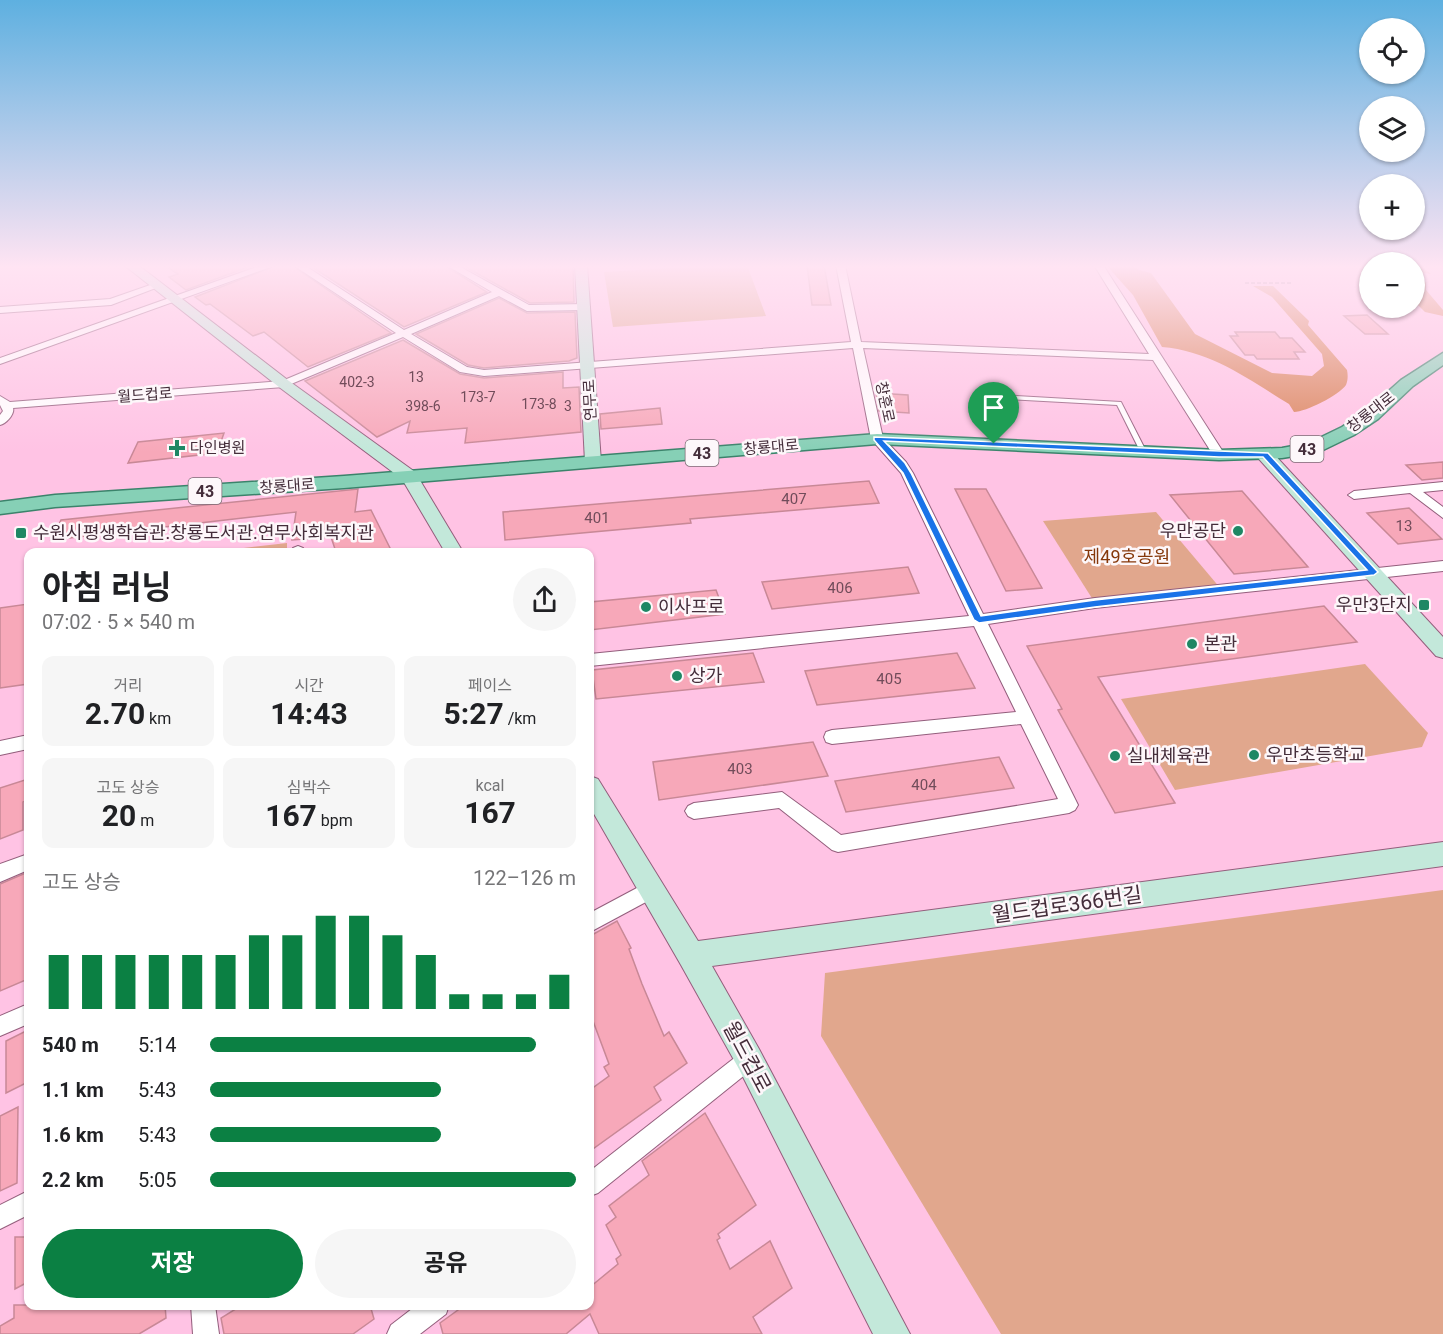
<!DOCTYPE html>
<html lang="ko">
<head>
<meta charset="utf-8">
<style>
  body { margin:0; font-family:Roboto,"Noto Sans KR",sans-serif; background:#f6f6f6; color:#202124; height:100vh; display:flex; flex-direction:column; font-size:22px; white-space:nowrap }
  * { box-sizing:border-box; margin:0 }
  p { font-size:20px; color:#757577 }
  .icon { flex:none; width:33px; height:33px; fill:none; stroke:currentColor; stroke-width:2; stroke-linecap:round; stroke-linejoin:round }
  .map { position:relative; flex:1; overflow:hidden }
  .details { position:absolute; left:24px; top:548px; width:570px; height:762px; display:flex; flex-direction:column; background:#fff; border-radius:12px; box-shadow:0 2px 4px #0004 }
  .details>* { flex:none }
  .controls { position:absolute; left:1359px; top:18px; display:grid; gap:12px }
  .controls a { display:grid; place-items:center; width:66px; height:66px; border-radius:50%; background:#fff; box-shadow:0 2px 4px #0004; font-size:30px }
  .pin { position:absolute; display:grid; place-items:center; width:51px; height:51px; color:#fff; margin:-62px -26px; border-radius:50% 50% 50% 0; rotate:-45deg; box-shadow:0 0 6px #0007 }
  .pin .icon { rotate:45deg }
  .round { display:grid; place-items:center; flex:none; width:63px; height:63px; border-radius:32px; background:#f6f6f6 }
  .summary { display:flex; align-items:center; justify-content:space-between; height:102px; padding:0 18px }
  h1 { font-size:33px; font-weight:700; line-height:45px }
  .metrics { display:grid; grid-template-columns:repeat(3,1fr); gap:9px; height:102px; padding:6px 18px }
  .metrics div { display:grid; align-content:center; border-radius:12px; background:#f6f6f6; text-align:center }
  .metrics b { font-size:30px; font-weight:700 }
  .metrics small { font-size:16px; font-weight:400 }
  .metrics p { font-size:16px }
  .chart { height:168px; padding:12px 18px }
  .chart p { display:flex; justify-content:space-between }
  .chart svg { width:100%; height:108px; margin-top:6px; stroke:#0b8043; stroke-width:6 }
  .action { display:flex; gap:12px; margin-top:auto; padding:12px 18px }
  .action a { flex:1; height:69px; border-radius:36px; background:#0b8043; color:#fff; font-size:24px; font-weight:700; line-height:69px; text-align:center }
  .action a+a { background:#f6f6f6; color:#202124 }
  ul { padding:0 18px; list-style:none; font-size:20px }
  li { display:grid; grid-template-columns:96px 72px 1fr; align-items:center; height:45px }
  li i { height:15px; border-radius:8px; background:#0b8043 }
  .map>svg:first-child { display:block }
  .green { fill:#e1a78d }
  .forest { fill:#db855d }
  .building { fill:#f7a8b9; stroke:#c88896; stroke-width:1.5 }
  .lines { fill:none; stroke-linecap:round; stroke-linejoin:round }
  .lane-casing { stroke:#935e7c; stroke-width:2 }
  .street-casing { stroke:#935e7c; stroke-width:2 }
  .secondary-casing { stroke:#935e7c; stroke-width:2 }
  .primary-casing { stroke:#3b836b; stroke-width:3 }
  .path { stroke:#ac8098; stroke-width:2; stroke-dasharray:4 2; stroke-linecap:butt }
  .lane { fill:#fff; fill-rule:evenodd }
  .street { fill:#fff; fill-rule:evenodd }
  .secondary { fill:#c3e8da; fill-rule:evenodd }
  .primary { fill:#86d0b6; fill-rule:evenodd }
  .route { fill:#1a73e8; stroke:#fff; stroke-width:1.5; fill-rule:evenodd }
  .poi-dot { fill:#1e8764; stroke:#fdf7fa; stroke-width:2 }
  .labels { text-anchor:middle; stroke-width:5; stroke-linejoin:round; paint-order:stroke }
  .far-number-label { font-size:14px; fill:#714c5a }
  .far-street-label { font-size:15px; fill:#442d3a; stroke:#fdf7fa }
  .far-poi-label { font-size:15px; fill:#442d3a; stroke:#fdf7fa; text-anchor:start }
  .number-label { font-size:15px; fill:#714c5a }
  .shield { fill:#fdf7fa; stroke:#7c6a74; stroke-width:1.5 }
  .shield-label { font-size:16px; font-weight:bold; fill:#442d3a }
  .poi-label { font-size:18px; fill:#442d3a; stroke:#fdf7fa; text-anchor:start }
  .park-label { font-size:18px; fill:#86380b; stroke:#fdf7fa }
  .near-street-label { font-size:21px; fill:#442d3a; stroke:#fdf7fa }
</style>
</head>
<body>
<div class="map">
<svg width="1443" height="1334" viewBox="0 0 1443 1334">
  <rect width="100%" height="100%" fill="#ffc3e4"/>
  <g class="green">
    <path d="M720,265H747L766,316L613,327L604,272Z"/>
    <path d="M1156,512L1221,589L1095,603L1043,521Z"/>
    <path d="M287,543V552H209H210Z"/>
    <path d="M1365,664L1428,733L1422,747L1175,790L1121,699Z"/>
    <path d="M1443,890V1334H1001L821,1036L825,973Z"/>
  </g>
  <g class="forest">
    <path d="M1106,265H1132L1139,270L1151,273L1195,334L1272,373L1312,376L1324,366L1322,354L1272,297L1253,286H1273L1309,321L1308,325L1347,370C1348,375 1348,380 1346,385C1339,395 1306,412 1294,412L1289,404C1248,379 1211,351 1162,347L1133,295Z"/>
    <path d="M1415,265H1420L1431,274L1416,272L1426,283V290L1443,310V316L1425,312L1415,302Z"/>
  </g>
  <g class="building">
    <path d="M164,265H254L186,290L169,277L178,274Z"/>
    <path d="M278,265H291L391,333L308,367L264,332L253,336L210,304L206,305L195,297Z"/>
    <path d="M309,265H444L487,292L404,327Z"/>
    <path d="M462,265H573L574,302L530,303Z"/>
    <path d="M807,265H824L831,305H812Z"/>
    <path d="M499,298L527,313L575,312L577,358L569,361L484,368L468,365L416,334Z"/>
    <path d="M1367,315L1388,334H1365L1344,316Z"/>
    <path d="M1235,332H1275L1280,338H1292L1305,352H1294L1299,359H1257L1254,355H1245L1230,336H1238Z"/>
    <path d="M403,340L460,374L484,378L563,372V388L579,387L581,432L465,443L467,428L407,433L410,421L377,437L305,381Z"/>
    <path d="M876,393L908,395L909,413L879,411Z"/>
    <path d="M660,408L662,424L601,429L600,414Z"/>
    <path d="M224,433L217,453L128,463L138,442Z"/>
    <path d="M1443,462V478L1422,480L1406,465Z"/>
    <path d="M869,481L879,503L690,519L691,523L505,540L503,512Z"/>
    <path d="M358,489L355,512L371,510L392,552H336L331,537L292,540L296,512L51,540L61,520Z"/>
    <path d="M955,489H986L1042,588L1006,591Z"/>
    <path d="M1242,491L1308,567L1234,574L1170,495Z"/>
    <path d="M1409,508L1442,539L1398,544L1367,513Z"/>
    <path d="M908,567L919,593L772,609L762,582Z"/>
    <path d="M716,590L725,614L590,630V602Z"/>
    <path d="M28,604V684L0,688V608Z"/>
    <path d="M1324,606L1357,642L1098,677L1175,803L1115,813L1058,710L1062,709L1027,646Z"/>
    <path d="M753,653L764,682L596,699L592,670Z"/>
    <path d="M957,653L975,688L817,705L805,671Z"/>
    <path d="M813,742L828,776L659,800L653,762Z"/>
    <path d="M999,757L1014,788L846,812L835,781Z"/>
    <path d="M28,779L26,801L23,802V830L0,839V788Z"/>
    <path d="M28,872V979L0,991V884Z"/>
    <path d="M617,921L631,948L629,949L642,984L664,1036L669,1032L687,1063L654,1087L661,1100L590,1151V1090L609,1076L604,1067L609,1064L590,1013V936Z"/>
    <path d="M28,1030V1082L6,1093V1041Z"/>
    <path d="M18,1107L17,1183L0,1191V1116Z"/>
    <path d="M705,1113L756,1205L718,1234L720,1238L717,1240L730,1269L770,1241L792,1288L753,1317L762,1334H599L590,1314L566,1334H443L440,1323L465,1305H590V1287L618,1264L616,1259L621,1255L606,1225L616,1217L609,1206L649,1175L642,1161Z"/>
    <path d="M15,1237H28V1282L15,1289Z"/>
    <path d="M14,1305H165L166,1318L139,1334H0V1326L14,1318Z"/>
    <path d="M242,1305H370L374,1319L353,1334H224L221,1318Z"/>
  </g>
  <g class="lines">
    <g class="lane-casing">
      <path id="lane" d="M983,394L1121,402L1146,451L1143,453L1140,451L1117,405L986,398L997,444L996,445H992L980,396Z"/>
    </g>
    <g class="street-casing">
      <g id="street">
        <path d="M262,265H276L0,364V358Z"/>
        <path d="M293,265H304L404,330L492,292L446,265H457L529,305L585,304L590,307L585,310L527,311L499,296L411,334L467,367L484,370L851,342L836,265H845L861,342L1149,354L1094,265H1103L1225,455L1223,458H1215L1153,360L863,348L883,438L906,462L913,473L983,614L1095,598L1443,561V571L1095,608L988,624L1078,805L1075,810L1069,813L838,852L832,850L779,808L694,819L688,816L685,811L688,806L694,803L782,792L841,835L1058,799L1021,724L832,744L826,742L824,737L826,732L832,730L1016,712L974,626L590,666V654L969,616L901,473L871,439L853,348L484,376L460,372L403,337L284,387L13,408C15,414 6,424 0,425V415L3,411L0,405V396L10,402L282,381L396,333Z"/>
        <path d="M153,284L161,286L111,305L0,313V307L110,299Z"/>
        <path d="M1443,482V490L1423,492L1443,507V518L1410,493L1354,499L1348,495L1354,491Z"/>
        <path d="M298,546L303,548L305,552H291L293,548Z"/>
        <path d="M28,735V749L0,755V741Z"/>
        <path d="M28,854V870L0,882V864Z"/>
        <path d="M650,881L657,884L659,890L657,896L590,932V913Z"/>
        <path d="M28,1004V1024L0,1036V1016Z"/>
        <path d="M749,1048L756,1052L760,1059L756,1066L598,1193L590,1196V1171L742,1052Z"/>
        <path d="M28,1191V1215L0,1229V1205Z"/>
        <path d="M191,1305H215L219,1334H193Z"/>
        <path d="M417,1305H449L446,1314L420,1334H387L391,1325Z"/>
      </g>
    </g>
    <g class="secondary-casing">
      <g id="secondary">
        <path d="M124,265H138L289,381L415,472L463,552H445L402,479L279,387Z"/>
        <path d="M575,265H587L601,462L599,466H587L585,462Z"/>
        <path d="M1265,450L1271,451L1443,637V658L1436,656L1259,459L1257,455L1259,451Z"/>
        <path d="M590,776L598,779L698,941L1443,842V866L712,966L759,1049L910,1334H873L739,1069L681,965L590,807Z"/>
      </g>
    </g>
    <g class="primary-casing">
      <path id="primary" d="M1443,353V365L1413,386L1378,419L1354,435L1319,452L1282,458L1219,460L877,444L344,488L55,507L0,514V502L55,495L344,476L877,434L1219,450L1282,448L1309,443L1342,427L1366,411L1401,380Z"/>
    </g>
    <path class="path" d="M1245,283H1291"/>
    <use href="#lane" class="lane"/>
    <use href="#street" class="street"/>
    <use href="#secondary" class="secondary"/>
    <use href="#primary" class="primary"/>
  </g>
  <linearGradient id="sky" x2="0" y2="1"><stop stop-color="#5eb0e0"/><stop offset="0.59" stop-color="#ffe4f3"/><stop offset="1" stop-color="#ffe4f3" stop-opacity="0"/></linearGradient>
  <rect width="1443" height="452" fill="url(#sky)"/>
  <path class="route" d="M874,437L1268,453L1378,572L1374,575L1095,607L979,623L974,620L903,473L874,440ZM884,441L1219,457H1263L1367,570L1095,600L981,616L911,473L905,463Z"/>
  <g class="poi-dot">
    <path d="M174 439h6v6h6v6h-6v6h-6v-6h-6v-6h6z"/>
    <circle cx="1238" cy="531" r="6"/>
    <rect x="15" y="527" width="12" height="12" rx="3"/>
    <rect x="1418" y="599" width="12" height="12" rx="3"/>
    <circle cx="646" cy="607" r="6"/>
    <circle cx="1192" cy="644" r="6"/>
    <circle cx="677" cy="676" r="6"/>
    <circle cx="1254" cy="755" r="6"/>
    <circle cx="1115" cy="756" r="6"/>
  </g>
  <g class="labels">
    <g class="far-number-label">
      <text x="416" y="382">13</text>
      <text x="357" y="387">402-3</text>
      <text x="478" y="402">173-7</text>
      <text x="539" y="409">173-8</text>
      <text x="423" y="411">398-6</text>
      <text x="568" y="411">3</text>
    </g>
    <g class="far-street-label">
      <text transform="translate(145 395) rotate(-4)" y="5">월드컵로</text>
      <text transform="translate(590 400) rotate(-93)" y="5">연무로</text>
      <text transform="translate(885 402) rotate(78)" y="5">창훈로</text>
      <text transform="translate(1371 412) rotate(-38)" y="5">창룡대로</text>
      <text transform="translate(771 447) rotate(-5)" y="5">창룡대로</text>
      <text transform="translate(287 486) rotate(-4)" y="5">창룡대로</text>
    </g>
    <g class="far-poi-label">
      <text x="190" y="453">다인병원</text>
    </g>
    <g class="number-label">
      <text x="794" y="504">407</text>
      <text x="597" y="523">401</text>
      <text x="1404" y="531">13</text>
      <text x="840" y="593">406</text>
      <text x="889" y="684">405</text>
      <text x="740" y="774">403</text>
      <text x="924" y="790">404</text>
    </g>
    <g class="shield">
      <rect x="1290.5" y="436" width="33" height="26" rx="4.5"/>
      <rect x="685.5" y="440" width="33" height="26" rx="4.5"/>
      <rect x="188.5" y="478" width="33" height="26" rx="4.5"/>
    </g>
    <g class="shield-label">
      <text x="1307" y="455">43</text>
      <text x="702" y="459">43</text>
      <text x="205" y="497">43</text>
    </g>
    <g class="poi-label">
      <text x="1226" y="537" text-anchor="end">우만공단</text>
      <text x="33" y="539">수원시평생학습관.창룡도서관.연무사회복지관</text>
      <text x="1412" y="611" text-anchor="end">우만3단지</text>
      <text x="658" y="613">이사프로</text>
      <text x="1204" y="650">본관</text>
      <text x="689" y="682">상가</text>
      <text x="1266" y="761">우만초등학교</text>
      <text x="1127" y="762">실내체육관</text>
    </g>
    <g class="park-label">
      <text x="1127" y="563">제49호공원</text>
    </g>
    <g class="near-street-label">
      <text transform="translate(1067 905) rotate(-8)" y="7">월드컵로366번길</text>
      <text transform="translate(747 1057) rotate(62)" y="7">월드컵로</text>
    </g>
  </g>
</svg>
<div class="controls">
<a><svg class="icon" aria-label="locate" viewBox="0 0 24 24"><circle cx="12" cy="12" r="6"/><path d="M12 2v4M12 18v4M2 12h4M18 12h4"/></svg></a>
<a><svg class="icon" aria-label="layers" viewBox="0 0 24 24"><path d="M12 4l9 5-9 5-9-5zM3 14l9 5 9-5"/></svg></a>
<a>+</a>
<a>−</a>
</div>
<div class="pin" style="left:994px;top:444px;background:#1e9e55"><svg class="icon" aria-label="arrive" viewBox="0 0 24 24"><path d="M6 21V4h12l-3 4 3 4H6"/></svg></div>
<section class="details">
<div class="summary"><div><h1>아침 러닝</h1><p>07:02 · 5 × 540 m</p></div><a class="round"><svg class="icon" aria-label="share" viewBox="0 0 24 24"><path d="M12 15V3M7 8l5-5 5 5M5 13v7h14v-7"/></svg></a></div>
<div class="metrics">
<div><p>거리</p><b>2.70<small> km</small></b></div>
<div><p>시간</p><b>14:43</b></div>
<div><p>페이스</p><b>5:27<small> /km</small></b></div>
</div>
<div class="metrics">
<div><p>고도 상승</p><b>20<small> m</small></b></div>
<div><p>심박수</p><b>167<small> bpm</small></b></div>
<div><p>kcal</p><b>167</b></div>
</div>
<div class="chart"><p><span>고도 상승</span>122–126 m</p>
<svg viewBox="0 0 160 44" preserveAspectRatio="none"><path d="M5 44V22M15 44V22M25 44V22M35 44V22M45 44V22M55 44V22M65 44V14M75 44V14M85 44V6M95 44V6M105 44V14M115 44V22M125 44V38M135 44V38M145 44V38M155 44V30"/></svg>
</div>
<ul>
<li><b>540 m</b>5:14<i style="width:89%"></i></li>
<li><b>1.1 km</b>5:43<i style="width:63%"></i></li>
<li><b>1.6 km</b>5:43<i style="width:63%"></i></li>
<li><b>2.2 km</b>5:05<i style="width:100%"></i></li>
</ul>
<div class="action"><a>저장</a><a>공유</a></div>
</section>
</div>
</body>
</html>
